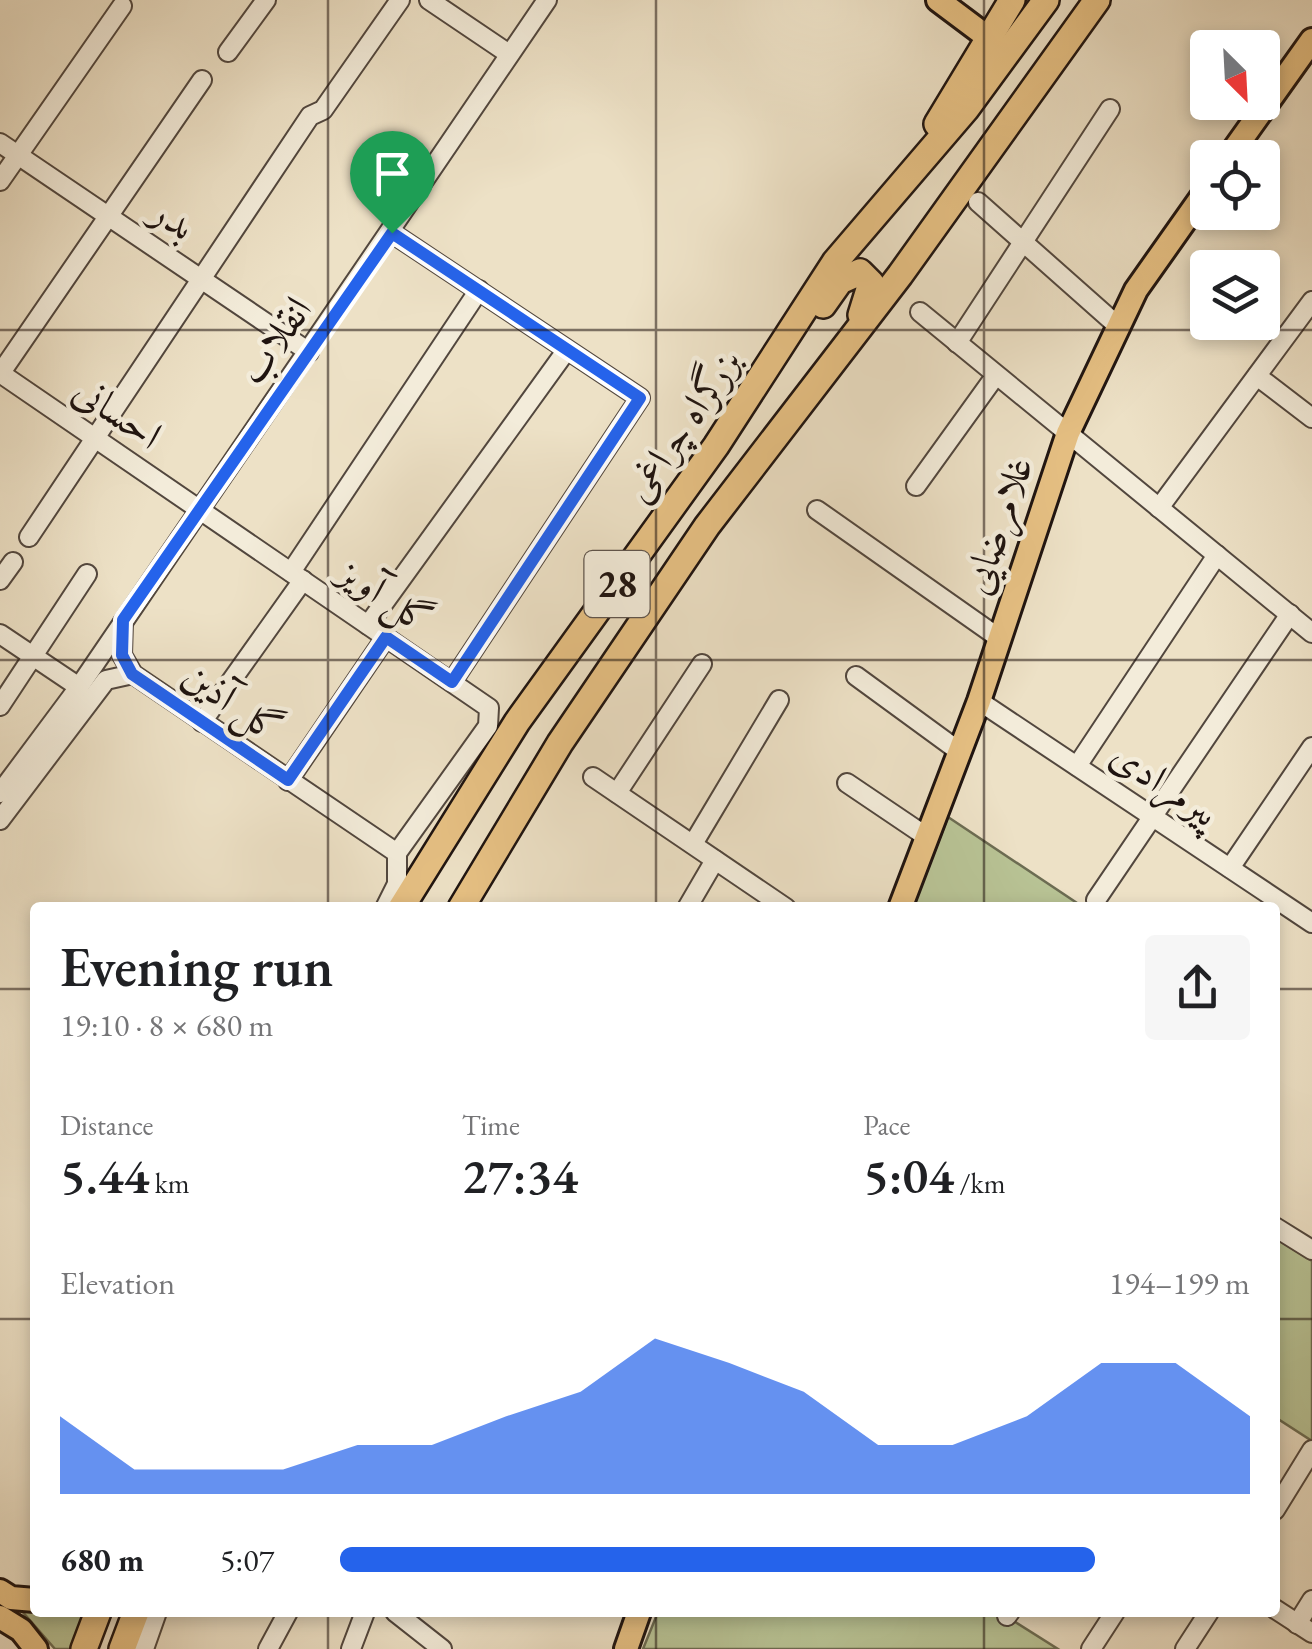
<!DOCTYPE html>
<html lang="en">
<head>
<meta charset="utf-8">
<style>
  body { margin:0; font-family:"EB Garamond",Amiri,serif; background:#f6f6f6; color:#202124; height:100vh; display:flex; flex-direction:column; font-size:38px; white-space:nowrap }
  * { box-sizing:border-box; margin:0 }
  p { font-size:32px; color:#757577 }
  .icon { flex:none; width:55px; height:55px; fill:none; stroke:currentColor; stroke-width:2; stroke-linecap:round; stroke-linejoin:round }
  .map { position:relative; flex:1; overflow:hidden }
  .side { position:absolute; left:30px; top:902px; width:1250px; height:715px; display:flex; flex-direction:column; background:#fff; border-radius:10px; box-shadow:0 5px 15px #0003 }
  .side>* { flex:none }
  .needle { width:65px; rotate:156deg }
  .controls { position:absolute; left:1190px; top:30px; display:grid; gap:20px }
  .controls a { display:grid; place-items:center; width:90px; height:90px; border-radius:10px; background:#fff; box-shadow:0 5px 15px #0003; font-size:50px }
  .pin { position:absolute; display:grid; place-items:center; width:85px; height:85px; color:#fff; margin:-102px -42px; border-radius:50% 50% 50% 0; rotate:-45deg; box-shadow:0 0 10px #0007 }
  .pin .icon { rotate:45deg }
  .round { display:grid; place-items:center; flex:none; width:105px; height:105px; border-radius:10px; background:#f6f6f6 }
  .summary { display:flex; align-items:center; justify-content:space-between; height:170px; padding:0 30px }
  h1 { font-size:55px; font-weight:600; line-height:75px }
  .figures { display:grid; grid-template-columns:repeat(3,1fr); gap:15px; height:170px; padding:10px 30px }
  .figures div { display:grid; align-content:center }
  .figures b { font-size:50px; font-weight:600 }
  .figures small { font-size:28px; font-weight:400 }
  .figures p { font-size:28px }
  .chart { height:280px; padding:20px 30px }
  .chart p { display:flex; justify-content:space-between }
  .chart svg { width:100%; height:180px; margin-top:10px; fill:#2563eb; opacity:.7 }
  ul { padding:0 30px; list-style:none; font-size:32px }
  li { display:grid; grid-template-columns:160px 120px 1fr; align-items:center; height:75px }
  li i { height:25px; border-radius:12px; background:#2563eb }
  .map>svg:first-child { display:block }
  .green { fill:#b8c395; stroke:#6c6c52; stroke-width:2.5 }
  .lines { fill:none; stroke-linecap:round; stroke-linejoin:round }
  .minor-casing { stroke:#52473e; stroke-width:22 }
  .major-casing { stroke:#1f1410; stroke-width:28 }
  .highway-casing { stroke:#1f1410; stroke-width:30 }
  .minor { stroke:#f3ecda; stroke-width:18 }
  .major { stroke:#e6c083; stroke-width:22 }
  .highway { stroke:#e6c083; stroke-width:25 }
  .route-casing { stroke:#fff; stroke-width:20 }
  .route { stroke:#2563eb; stroke-width:12 }
  .grid { fill:none; stroke:#1f1410; stroke-width:2.5; stroke-opacity:0.55 }
  .labels { text-anchor:middle; stroke-width:9; stroke-linejoin:round; paint-order:stroke }
  .shield { fill:#f3ecda; stroke:#5f554d; stroke-width:2.5 }
  .shield-label { font-size:38px; font-weight:bold; fill:#1f1410 }
  .street-label { font-size:40px; fill:#1f1410; stroke:#f3ecda }
</style>
</head>
<body>
<div class="map">
<svg width="1312" height="1649" viewBox="0 0 1312 1649">
  <rect width="100%" height="100%" fill="#ede1c6"/>
  <filter id="stains"><feTurbulence type="fractalNoise" baseFrequency=".002" numOctaves="4"/><feColorMatrix values="0 0 0 0 .2 0 0 0 0 .09 0 0 0 0 .02 0 0 0 .5 -.17"/></filter>
  <radialGradient id="worn" r=".72"><stop offset=".6" stop-color="#630" stop-opacity="0"/><stop offset="1" stop-color="#630" stop-opacity=".3"/></radialGradient>
  <g class="green">
    <path d="M948,817L1083,907H913Z"/>
    <path d="M1275,1238L1312,1261V1441L1275,1417Z"/>
    <path d="M35,1601V1612L85,1613L70,1649H55L21,1610Z"/>
    <path d="M658,1612L1001,1613L1058,1649H643Z"/>
  </g>
  <g class="lines">
    <g class="minor-casing">
      <g id="minor">
        <path d="M429,0L509,54"/>
        <path d="M228,52L266,0"/>
        <path d="M0,143L309,352"/>
        <path d="M0,181L122,6"/>
        <path d="M978,202L1119,327"/>
        <path d="M392,233L640,398L452,682"/>
        <path d="M920,312L1312,633"/>
        <path d="M957,343L1110,109"/>
        <path d="M0,373L489,708L488,726L397,853"/>
        <path d="M0,374L202,80"/>
        <path d="M1257,376L1312,418"/>
        <path d="M916,486L996,375"/>
        <path d="M1159,508L1312,301"/>
        <path d="M817,510L999,638"/>
        <path d="M29,537L310,116L323,110L400,0"/>
        <path d="M291,572L479,290"/>
        <path d="M0,580L13,562"/>
        <path d="M123,622L122,655L133,674L397,853"/>
        <path d="M368,625L566,351"/>
        <path d="M0,634L79,687"/>
        <path d="M856,676L960,752"/>
        <path d="M979,701L1312,923"/>
        <path d="M0,706L87,574"/>
        <path d="M202,722L303,580"/>
        <path d="M1077,766L1217,555"/>
        <path d="M593,777L786,908"/>
        <path d="M288,781L386,637"/>
        <path d="M847,783L927,837"/>
        <path d="M0,793L79,687L547,0"/>
        <path d="M617,793L702,664"/>
        <path d="M0,820L106,680L133,674"/>
        <path d="M693,844L779,700"/>
        <path d="M1230,868L1312,747"/>
        <path d="M1096,900L1290,614"/>
        <path d="M385,908L397,884V853"/>
        <path d="M687,908L715,860"/>
        <path d="M1275,1227L1312,1250"/>
        <path d="M1275,1510L1312,1450"/>
        <path d="M1275,1609L1312,1633"/>
        <path d="M395,1612L442,1649"/>
        <path d="M1007,1616L1010,1612"/>
        <path d="M1297,1624L1312,1600"/>
        <path d="M144,1649L157,1612"/>
        <path d="M268,1649L288,1612"/>
        <path d="M351,1649L365,1612"/>
        <path d="M1091,1649L1115,1612"/>
        <path d="M1185,1649L1209,1612"/>
      </g>
    </g>
    <g class="major-casing">
      <g id="major">
        <path d="M938,0L990,39"/>
        <path d="M1228,158L1312,40"/>
        <path d="M900,908L979,701L1068,433L1136,290L1208,188"/>
        <path d="M0,1591L11,1598L35,1600"/>
        <path d="M0,1617L21,1630L36,1649"/>
        <path d="M626,1649L639,1612"/>
      </g>
    </g>
    <g class="highway-casing">
      <g id="highway">
        <path d="M937,124L1012,0"/>
        <path d="M823,305L840,281L860,272L871,283L861,315"/>
        <path d="M401,908L517,722L716,446L835,262L966,109L1046,0"/>
        <path d="M461,908L560,743L707,526L900,275L1097,0"/>
        <path d="M84,1649L98,1612"/>
        <path d="M122,1649L136,1612"/>
      </g>
    </g>
    <use href="#minor" class="minor"/>
    <use href="#major" class="major"/>
    <use href="#highway" class="highway"/>
  </g>
  <g class="lines">
    <g class="route-casing">
      <path id="route" d="M392,233L640,398L452,682L386,637L288,780L132,674L122,655L123,620Z"/>
    </g>
    <use href="#route" class="route"/>
  </g>
  <path class="grid" d="M328,0V908M656,0V908M984,0V908M0,330H1312M0,660H1312M0,989H35M1275,989H1312M0,1319H35M1275,1319H1312M328,1612V1649M656,1612V1649M984,1612V1649"/>
  <g class="labels">
    <rect class="shield" x="584.5" y="551" width="65" height="66" rx="8"/>
    <g class="shield-label">
      <text x="617" y="597">28</text>
    </g>
    <g class="street-label">
      <text transform="translate(174 218) rotate(34)" y="14">بدر</text>
      <text transform="translate(274 340) rotate(-55)" y="14">انقلاب</text>
      <text transform="translate(118 412) rotate(34)" y="14">احسانی</text>
      <text transform="translate(682 425) rotate(-56)" y="14">بزرگراه چراغی</text>
      <text transform="translate(997 525) rotate(-71)" y="14">غلامرضایی</text>
      <text transform="translate(386 595) rotate(34)" y="14">گل آویز</text>
      <text transform="translate(233 701) rotate(35)" y="14">گل آذین</text>
      <text transform="translate(1165 783) rotate(34)" y="14">پیرمرادی</text>
    </g>
  </g>
  <rect width="100%" height="100%" filter="url(#stains)"/>
  <rect width="100%" height="100%" fill="url(#worn)"/>
</svg>
<div class="controls">
<a><svg class="needle" viewBox="-14 -14 28 28"><path d="M0-13l5 13h-10z" fill="#e53935"/><path d="M0 13l5-13h-10z" fill="#757577"/></svg></a>
<a><svg class="icon" aria-label="locate" viewBox="0 0 24 24"><circle cx="12" cy="12" r="6"/><path d="M12 2v4M12 18v4M2 12h4M18 12h4"/></svg></a>
<a><svg class="icon" aria-label="layers" viewBox="0 0 24 24"><path d="M12 4l9 5-9 5-9-5zM3 14l9 5 9-5"/></svg></a>
</div>
<div class="pin" style="left:392px;top:233px;background:#1e9e55"><svg class="icon" aria-label="arrive" viewBox="0 0 24 24"><path d="M6 21V4h12l-3 4 3 4H6"/></svg></div>
<section class="side">
<div class="summary"><div><h1>Evening run</h1><p>19:10 · 8 × 680 m</p></div><a class="round"><svg class="icon" aria-label="share" viewBox="0 0 24 24"><path d="M12 15V3M7 8l5-5 5 5M5 13v7h14v-7"/></svg></a></div>
<div class="figures">
<div><p>Distance</p><b>5.44<small> km</small></b></div>
<div><p>Time</p><b>27:34</b></div>
<div><p>Pace</p><b>5:04<small> /km</small></b></div>
</div>
<div class="chart"><p><span>Elevation</span>194–199 m</p>
<svg viewBox="0 0 160 44" preserveAspectRatio="none"><path d="M0 44V25L10 38L20 38L30 38L40 32L50 32L60 25L70 19L80 6L90 12L100 19L110 32L120 32L130 25L140 12L150 12L160 25V44z"/></svg>
</div>
<ul>
<li><b>680 m</b>5:07<i style="width:83%"></i></li>
</ul>
</section>
</div>
</body>
</html>
